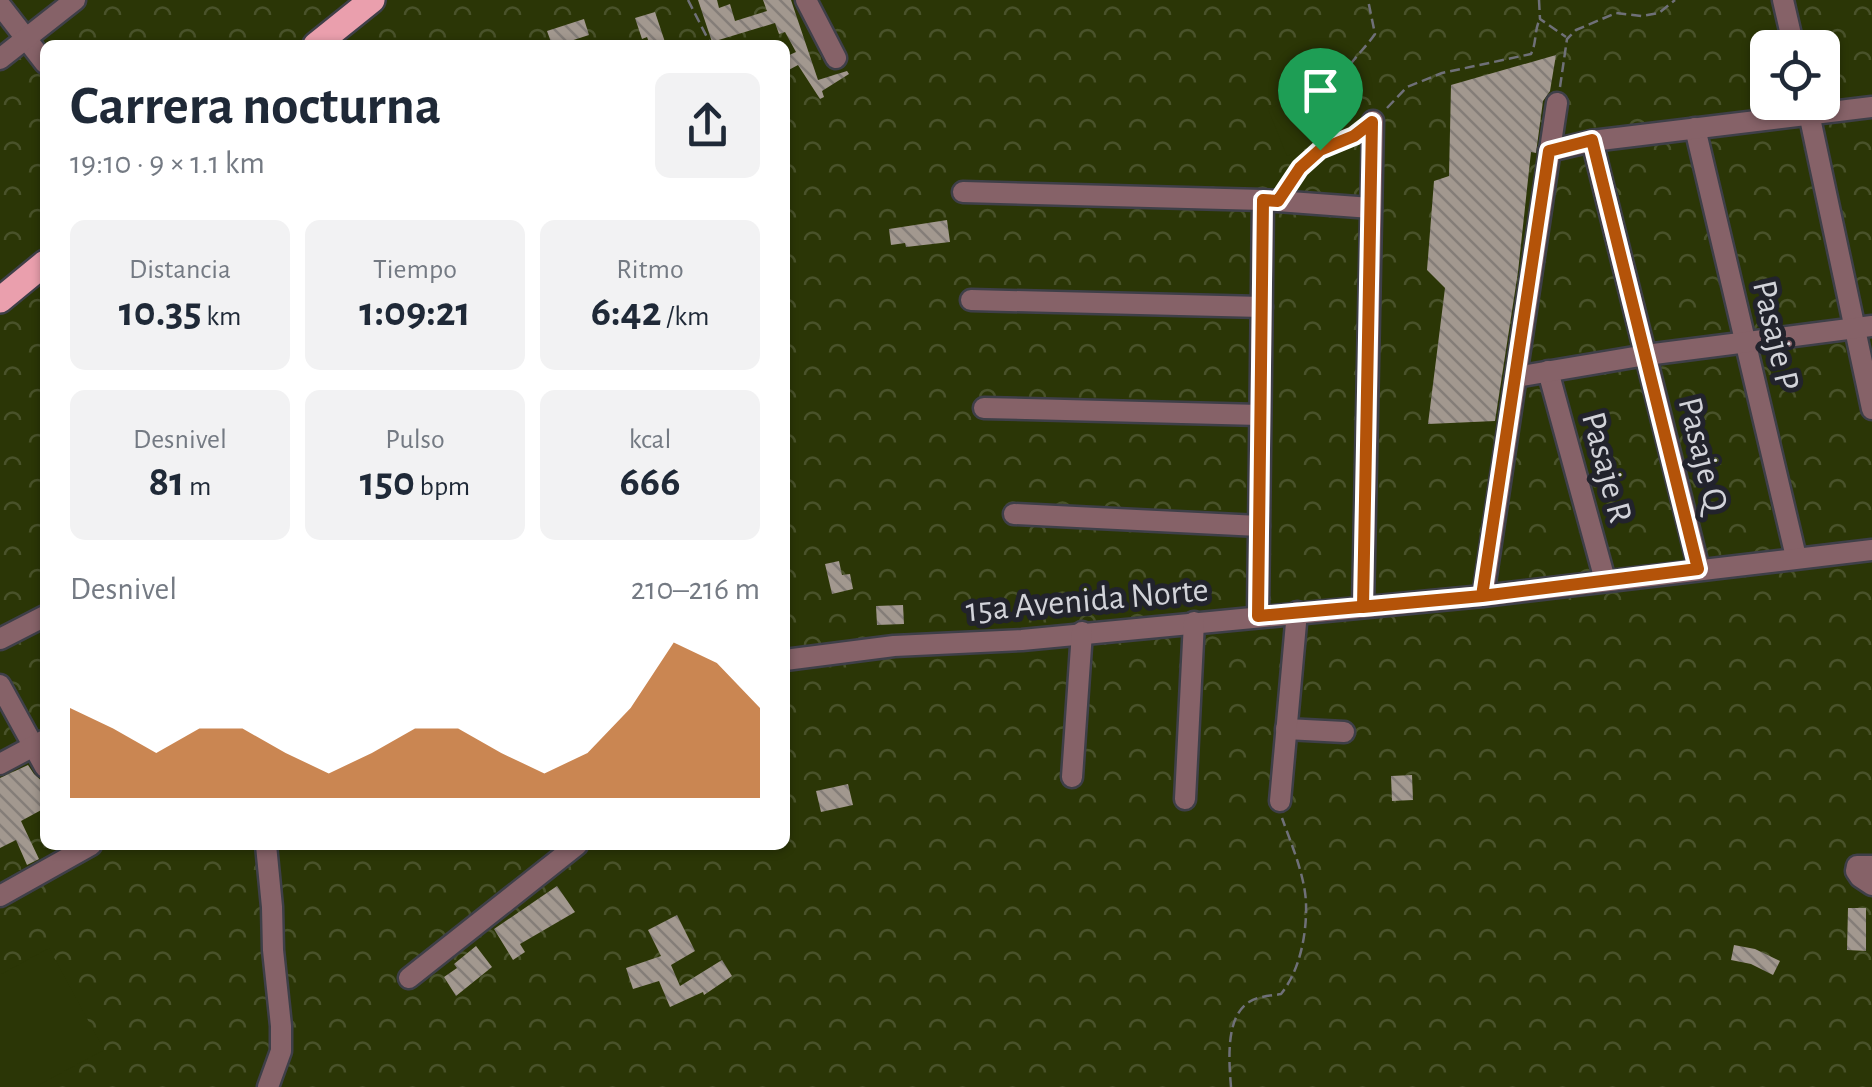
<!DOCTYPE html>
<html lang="es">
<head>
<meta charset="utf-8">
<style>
  body { margin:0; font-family:"Alegreya Sans",sans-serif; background:#f2f2f3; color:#1f2937; height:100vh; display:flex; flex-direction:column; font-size:38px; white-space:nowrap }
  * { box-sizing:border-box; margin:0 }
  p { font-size:32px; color:#747a83 }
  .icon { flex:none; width:55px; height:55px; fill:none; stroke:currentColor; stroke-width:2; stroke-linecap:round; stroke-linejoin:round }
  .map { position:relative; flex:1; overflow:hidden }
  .sheet { position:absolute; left:40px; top:40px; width:750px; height:810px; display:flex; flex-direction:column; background:#fff; border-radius:15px; box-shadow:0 2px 8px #0004 }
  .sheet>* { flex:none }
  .tools { position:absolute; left:1750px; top:30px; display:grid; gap:20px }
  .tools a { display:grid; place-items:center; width:90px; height:90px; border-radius:15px; background:#fff; box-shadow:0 2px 8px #0004; font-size:50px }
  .pin { position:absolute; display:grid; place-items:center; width:85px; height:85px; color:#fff; margin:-102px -42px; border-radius:50% 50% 50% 0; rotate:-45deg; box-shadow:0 0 10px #0007 }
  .pin .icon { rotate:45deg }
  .round { display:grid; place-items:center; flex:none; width:105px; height:105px; border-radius:15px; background:#f2f2f3 }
  .head { display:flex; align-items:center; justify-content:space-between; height:170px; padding:0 30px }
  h1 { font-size:55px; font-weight:700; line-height:75px }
  .figures { display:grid; grid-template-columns:repeat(3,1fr); gap:15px; height:170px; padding:10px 30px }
  .figures div { display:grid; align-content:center; border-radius:15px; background:#f2f2f3; text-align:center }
  .figures b { font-size:42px; font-weight:700 }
  .figures small { font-size:28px; font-weight:400 }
  .figures p { font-size:28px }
  .chart { height:280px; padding:20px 30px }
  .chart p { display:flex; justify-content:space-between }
  .chart svg { width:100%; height:180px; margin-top:10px; fill:#b45309; opacity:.7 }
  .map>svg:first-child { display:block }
  .park { fill:url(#park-crowns); fill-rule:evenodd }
  .pitch { fill:#2b3606 }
  .building { fill:url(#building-back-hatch) }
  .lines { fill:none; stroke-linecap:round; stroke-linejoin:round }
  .minor-casing { stroke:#3e3f48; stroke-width:25 }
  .major-casing { stroke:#3e3f48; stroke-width:30 }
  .path { stroke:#6f7078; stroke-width:2.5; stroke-dasharray:10 5; stroke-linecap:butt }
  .minor { stroke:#866268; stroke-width:20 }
  .major { stroke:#ea9fad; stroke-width:25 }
  .route-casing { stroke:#fff; stroke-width:20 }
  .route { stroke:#b45309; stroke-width:12 }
  .labels { text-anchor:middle; stroke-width:10; stroke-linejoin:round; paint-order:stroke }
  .street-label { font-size:35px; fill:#d2d3d9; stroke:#22232c }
</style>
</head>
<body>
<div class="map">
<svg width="1872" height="1087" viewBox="0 0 1872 1087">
  <defs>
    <pattern id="park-crowns" width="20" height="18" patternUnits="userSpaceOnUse" patternTransform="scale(2.5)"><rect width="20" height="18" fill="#2b3606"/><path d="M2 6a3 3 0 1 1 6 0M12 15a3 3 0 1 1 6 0" fill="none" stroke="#49522a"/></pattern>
    <pattern id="building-back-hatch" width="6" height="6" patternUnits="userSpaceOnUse" patternTransform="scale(2.5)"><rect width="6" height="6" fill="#a2988f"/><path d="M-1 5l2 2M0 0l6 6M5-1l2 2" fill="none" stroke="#847d78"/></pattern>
  </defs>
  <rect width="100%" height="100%" fill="#22232c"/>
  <path class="park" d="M0,0H1872V1087H0ZM45,45H785V845H45ZM1768,48H1822V102H1768Z"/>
  <g class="pitch">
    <path d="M1353,75L1372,122L1287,156L1268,109Z"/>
    <path d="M49,948L104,1050L35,1087H0V975Z"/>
  </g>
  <g class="building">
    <path d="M698,0H717L719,8L730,4L735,21L767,11L763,0H791L818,80L847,71L849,74L822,91L824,97L820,99L798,65L785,72V57L796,52L785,32L779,34L775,23L712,42Z"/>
    <path d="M655,12L666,45H650L647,37L642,39L635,18Z"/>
    <path d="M584,19L589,35L558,45H552L547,31Z"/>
    <path d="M1556,55L1550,91L1543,101L1536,153L1531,152L1518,272L1495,421L1428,424L1445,288L1427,270L1434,181L1449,176L1451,85Z"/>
    <path d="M947,220L950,242L906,247L905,243L891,245L889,229Z"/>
    <path d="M839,561L842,575L850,574L853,589L832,594L825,564Z"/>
    <path d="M903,605L904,624L877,625L876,606Z"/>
    <path d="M28,765L34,774L45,784V808L21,821L39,859L27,865L16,840L0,848V778Z"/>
    <path d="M1412,775L1413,800L1392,801L1391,776Z"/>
    <path d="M848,784L853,805L821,812L816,791Z"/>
    <path d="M557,886L575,912L520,944L525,952L513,960L494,929Z"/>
    <path d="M1848,908H1866V951L1847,950Z"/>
    <path d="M677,915L695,951L671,965L680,986L722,960L732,976L704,995L703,992L670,1007L659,981L633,989L626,968L661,956L648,930Z"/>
    <path d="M1734,945L1755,949L1780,961L1773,975L1751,964L1731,960Z"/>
    <path d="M476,946L492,967L456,996L444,977L457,968L454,964Z"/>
  </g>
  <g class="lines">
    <g class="minor-casing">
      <g id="minor">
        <path d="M806,0L836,58"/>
        <path d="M1783,0L1794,48"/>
        <path d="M0,5L45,63"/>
        <path d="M0,59L75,0"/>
        <path d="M1807,104L1872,409"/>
        <path d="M1695,128L1796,557"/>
        <path d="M1592,141L1699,569"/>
        <path d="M1549,151L1592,141L1872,107"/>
        <path d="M963,192L1263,200L1371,208"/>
        <path d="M971,300L1262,307"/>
        <path d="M1548,371L1605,580"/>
        <path d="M1516,377L1646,355L1872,326"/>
        <path d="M984,408L1260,415"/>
        <path d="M1014,514L1259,526"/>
        <path d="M1483,596L1557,103"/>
        <path d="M1363,607L1373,121"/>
        <path d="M1258,616L1263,200"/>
        <path d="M0,639L45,616"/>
        <path d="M785,660L894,646L1022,640L1483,596L1872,550"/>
        <path d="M0,685L45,767"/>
        <path d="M1286,729L1344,732"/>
        <path d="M0,764L43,741"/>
        <path d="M1072,777L1082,632"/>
        <path d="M1185,799L1194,622"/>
        <path d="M1280,801L1297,612"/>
        <path d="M266,845L272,907L273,950L281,1026V1051L268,1087"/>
        <path d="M1872,866H1857L1856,871L1860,877L1872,885"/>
        <path d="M0,896L91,845"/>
        <path d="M409,978L577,845"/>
      </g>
    </g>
    <g class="major-casing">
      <g id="major">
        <path d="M316,45L372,0"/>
        <path d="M0,300L45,263"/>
      </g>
    </g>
    <g class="path">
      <path d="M688,0L711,45"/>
      <path d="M1539,0L1540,19L1566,37"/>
      <path d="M1560,87L1567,39L1576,30L1616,13L1642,16L1659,13L1675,0"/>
      <path d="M1387,108L1407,87L1442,73L1531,54C1537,42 1534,30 1540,19"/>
      <path d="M1321,149C1332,128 1332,102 1341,80C1349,62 1364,50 1375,34L1368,0"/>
      <path d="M1289,183C1311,153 1321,150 1354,136"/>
      <path d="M1231,1087C1229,1062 1225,1017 1249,1002C1258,996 1270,996 1281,994C1300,970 1307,934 1306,903C1305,876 1291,843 1282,818"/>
    </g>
    <use href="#minor" class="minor"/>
    <use href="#major" class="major"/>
  </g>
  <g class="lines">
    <g class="route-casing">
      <path id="route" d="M1320,150L1300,168L1278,201L1263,200L1258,616L1482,596L1698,569L1592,140L1549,151L1482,596L1363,607L1372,122L1354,136L1320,150"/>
    </g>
    <use href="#route" class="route"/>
  </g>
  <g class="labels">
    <g class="street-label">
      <text transform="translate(1777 335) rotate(77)" y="12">Pasaje P</text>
      <text transform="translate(1704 454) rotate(76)" y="12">Pasaje Q</text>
      <text transform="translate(1608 467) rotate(75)" y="12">Pasaje R</text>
      <text transform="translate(1087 599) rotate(-5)" y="12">15a Avenida Norte</text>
    </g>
  </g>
</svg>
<div class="tools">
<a><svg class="icon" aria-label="locate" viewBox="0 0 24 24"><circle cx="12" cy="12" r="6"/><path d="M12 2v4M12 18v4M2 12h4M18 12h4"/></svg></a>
</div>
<div class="pin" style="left:1320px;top:150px;background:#1e9e55"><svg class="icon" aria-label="arrive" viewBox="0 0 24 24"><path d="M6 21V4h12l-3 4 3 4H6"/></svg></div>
<section class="sheet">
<div class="head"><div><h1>Carrera nocturna</h1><p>19:10 · 9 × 1.1 km</p></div><a class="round"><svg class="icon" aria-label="share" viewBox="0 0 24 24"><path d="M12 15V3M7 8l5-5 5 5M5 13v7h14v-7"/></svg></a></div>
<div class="figures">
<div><p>Distancia</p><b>10.35<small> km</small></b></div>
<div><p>Tiempo</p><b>1:09:21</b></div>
<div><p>Ritmo</p><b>6:42<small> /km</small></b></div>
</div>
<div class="figures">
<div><p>Desnivel</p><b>81<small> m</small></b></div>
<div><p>Pulso</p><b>150<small> bpm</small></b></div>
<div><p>kcal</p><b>666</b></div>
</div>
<div class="chart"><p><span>Desnivel</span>210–216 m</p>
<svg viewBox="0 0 160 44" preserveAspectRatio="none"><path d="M0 44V22L10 27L20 33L30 27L40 27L50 33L60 38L70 33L80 27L90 27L100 33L110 38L120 33L130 22L140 6L150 11L160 22V44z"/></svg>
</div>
</section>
</div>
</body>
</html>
